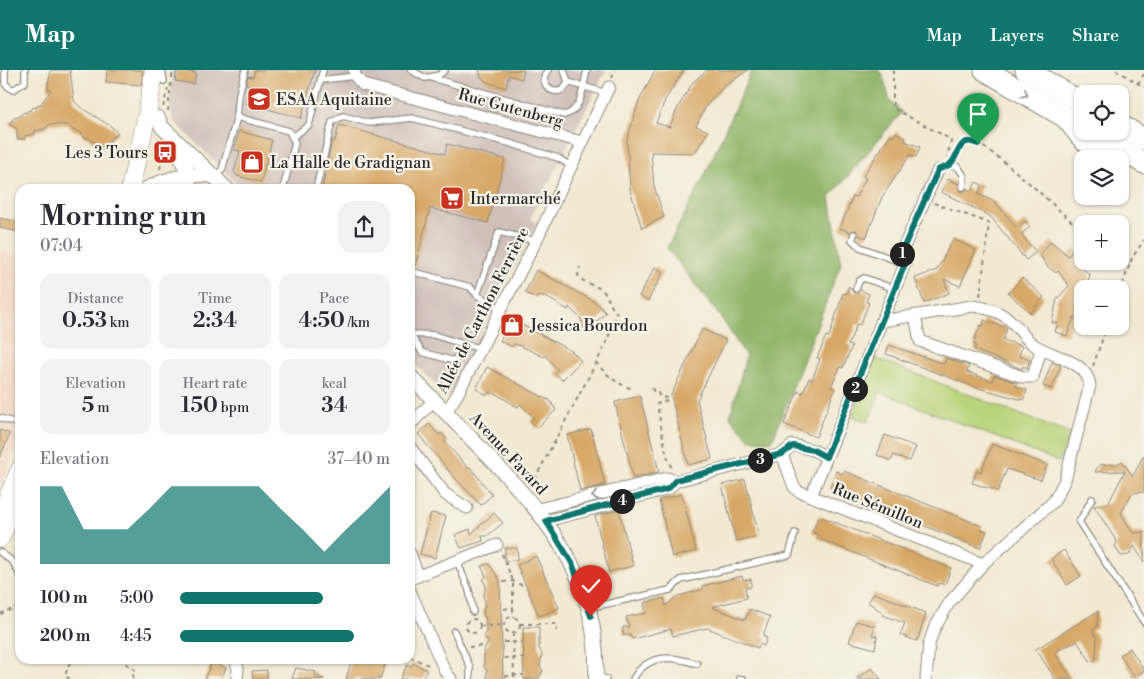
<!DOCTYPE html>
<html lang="en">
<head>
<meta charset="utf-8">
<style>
  body { margin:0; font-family:"Libre Bodoni",serif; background:#f2f2f3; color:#2b2b33; height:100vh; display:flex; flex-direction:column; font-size:19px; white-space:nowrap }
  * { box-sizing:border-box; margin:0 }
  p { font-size:16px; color:#7c7c81 }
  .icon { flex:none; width:28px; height:28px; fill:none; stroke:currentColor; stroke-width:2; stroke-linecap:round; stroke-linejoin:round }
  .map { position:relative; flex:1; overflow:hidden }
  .sheet { position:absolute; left:15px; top:114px; width:400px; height:480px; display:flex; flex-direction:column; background:#fff; border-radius:15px; box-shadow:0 1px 4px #0004 }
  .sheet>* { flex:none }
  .controls { position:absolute; left:1074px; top:15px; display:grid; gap:10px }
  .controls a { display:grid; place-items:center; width:55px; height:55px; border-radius:10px; background:#fff; box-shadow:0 1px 4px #0004; font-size:25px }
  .pin { position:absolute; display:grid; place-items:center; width:42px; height:42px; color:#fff; margin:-51px -21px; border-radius:50% 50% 50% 0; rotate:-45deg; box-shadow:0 0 5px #0007 }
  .pin .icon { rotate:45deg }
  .km { position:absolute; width:25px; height:25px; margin:-12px; border-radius:50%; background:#222; color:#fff; font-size:14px; line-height:25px; text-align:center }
  .round { display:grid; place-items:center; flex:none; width:52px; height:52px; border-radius:15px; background:#f2f2f3 }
  .head { display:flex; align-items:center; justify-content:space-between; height:85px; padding:0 25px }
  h1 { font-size:28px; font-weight:600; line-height:38px }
  .figures { display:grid; grid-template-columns:repeat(3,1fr); gap:8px; height:85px; padding:5px 25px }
  .figures div { display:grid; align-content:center; border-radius:12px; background:#f2f2f3; text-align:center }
  .figures b { font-size:21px; font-weight:600 }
  .figures small { font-size:14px; font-weight:400 }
  .figures p { font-size:14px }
  .chart { height:140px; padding:10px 25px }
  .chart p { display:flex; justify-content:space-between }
  .chart svg { width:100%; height:90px; margin-top:5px; fill:#0f766e; opacity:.7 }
  ul { padding:0 25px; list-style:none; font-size:16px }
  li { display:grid; grid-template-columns:80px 60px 1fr; align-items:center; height:38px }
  li i { height:12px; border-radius:6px; background:#0f766e }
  header { display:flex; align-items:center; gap:30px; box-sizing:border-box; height:70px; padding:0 25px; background:#0f766e; color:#fff }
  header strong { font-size:24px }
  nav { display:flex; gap:28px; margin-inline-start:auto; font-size:18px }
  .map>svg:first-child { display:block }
  .built { fill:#f2d4be }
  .industrial { fill:#cfc0ba }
  .green { fill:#b9d57b; stroke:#728053 }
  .forest { fill:#92b66b; stroke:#5e704b }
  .building { fill:#d7a765 }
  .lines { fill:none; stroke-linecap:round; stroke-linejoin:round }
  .service-casing { stroke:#8e8a7e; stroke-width:8 }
  .minor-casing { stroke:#8e8a7e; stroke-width:13 }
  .tertiary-casing { stroke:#8e8a7e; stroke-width:16 }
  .primary-casing { stroke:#8e8a7e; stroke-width:19 }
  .motorway-casing { stroke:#8e8a7e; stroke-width:23 }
  .path { stroke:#8e8a7e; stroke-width:2; stroke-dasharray:4 4; stroke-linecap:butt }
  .service { stroke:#fff; stroke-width:5.5 }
  .minor { stroke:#fff; stroke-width:11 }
  .tertiary { stroke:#fff; stroke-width:14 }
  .primary { stroke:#fff; stroke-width:18 }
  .motorway { stroke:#fff; stroke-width:21 }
  .oneway { stroke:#a0a0a0 }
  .route-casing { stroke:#fff; stroke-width:10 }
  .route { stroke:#0f766e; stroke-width:6 }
  .labels { text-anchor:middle; stroke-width:4.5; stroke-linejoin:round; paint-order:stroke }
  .poi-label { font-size:16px; fill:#2b2b2b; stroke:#f7f3e8; text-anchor:start }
  .street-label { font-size:16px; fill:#2b2b2b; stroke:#f7f3e8 }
</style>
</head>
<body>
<header>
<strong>Map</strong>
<nav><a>Map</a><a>Layers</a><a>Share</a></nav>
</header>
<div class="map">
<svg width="1144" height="609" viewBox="0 0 1144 609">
  <rect width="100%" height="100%" fill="#f7f3e8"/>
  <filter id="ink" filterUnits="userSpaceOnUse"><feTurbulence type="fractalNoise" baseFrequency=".02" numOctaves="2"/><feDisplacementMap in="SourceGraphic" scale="10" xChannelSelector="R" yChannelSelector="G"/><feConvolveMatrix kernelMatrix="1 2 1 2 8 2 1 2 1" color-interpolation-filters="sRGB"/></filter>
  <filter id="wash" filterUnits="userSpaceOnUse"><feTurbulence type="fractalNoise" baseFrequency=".0096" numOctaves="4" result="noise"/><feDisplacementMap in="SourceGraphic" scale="20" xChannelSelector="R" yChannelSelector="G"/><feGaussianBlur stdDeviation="1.12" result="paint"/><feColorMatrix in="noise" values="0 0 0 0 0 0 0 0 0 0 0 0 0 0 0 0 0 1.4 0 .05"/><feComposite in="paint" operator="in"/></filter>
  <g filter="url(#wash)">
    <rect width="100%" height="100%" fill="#f2e9d2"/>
    <path class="built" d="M0,181L20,186V370L0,415Z"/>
    <path class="industrial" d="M173,0H606L530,149L537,152L448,327L410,290V119H242L173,50L170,34Z"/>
    <path class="green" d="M875,288L1070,364L1059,392L880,322L868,352L852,346Z"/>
    <path class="forest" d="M752,0H878L882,3L890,31L902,42L830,127L841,194L772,371L750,370L730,347L746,286L722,249L667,178L702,111Z"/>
    <g id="blocks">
      <g class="building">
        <path d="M51,0H70L74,31L80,37L112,57L118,64L110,69L109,78L100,77L96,72L91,71L90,69L82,66V63L73,60L68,55L50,54L45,59L35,61V64L25,66V69H17V59L9,54L15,47L17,48L24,42L26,43L28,40L30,41L33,37L36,38L38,34L40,35L51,20L48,19V14Z"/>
        <path d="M107,0H143L141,15L106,12Z"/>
        <path d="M177,0L196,3L194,14L175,11Z"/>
        <path d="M255,0H315L301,48L245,33L250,16L246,14L248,6L253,7Z"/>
        <path d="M479,0H524L522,9L509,5L506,18L487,12L481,7Z"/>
        <path d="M655,0H684L665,30L656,53L670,57L677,39L693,12L707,0H748L722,18L706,36L696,56L708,61L695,83L651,82L654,116L664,147L642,158L630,120L627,70L639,31Z"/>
        <path d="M339,55L445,84L447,74L505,89L488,153L430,138L415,197L410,196V119H322L332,70L335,71Z"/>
        <path d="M239,61L272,70L261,112L237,106L234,102L240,81L234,80Z"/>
        <path d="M896,62L906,69L905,71L920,77L916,87L910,85L882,127L866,168L858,165L856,160L850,162L840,158L853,126L856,127L866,108L863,106L890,65L893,67Z"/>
        <path d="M948,109L959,114V119L962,122L967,119L972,121L976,112L982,115L978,124L995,132L1017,158L1025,151L1030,157L1021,164L1036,182L1026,190L990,146L941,122Z"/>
        <path d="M0,148L20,152V162L0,158Z"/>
        <path d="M953,169L976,180L960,216L944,209L949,223L924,233L915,208L937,200Z"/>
        <path d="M1051,171L1068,186L1074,179L1079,184L1074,191L1090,205L1085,219H1082L1077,240L1082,242V251L1074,247L1067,266L1055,262L1058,253H1052L1057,229L1069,216L1058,201L1056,203L1047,196L1040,185Z"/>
        <path d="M655,197L663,202L648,231L639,226Z"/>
        <path d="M536,200L597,233L606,243L586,261L580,254L583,251L569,237L568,240L546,227L538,225L537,228L525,223Z"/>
        <path d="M1022,208L1044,227L1031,243L1008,223Z"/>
        <path d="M849,216L854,223L860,220L869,224L866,232L869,233L860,255L857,254L848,275L852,276L843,298L840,297L831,317L835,319L816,367L784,354L798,321L803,323L809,308L812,310L820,289L817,288L820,281L826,266L829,267L843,223L846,224Z"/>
        <path d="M511,249L573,282L581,291L562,310L555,303L558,300L545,285L544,287L521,276L514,274L512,277L500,271Z"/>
        <path d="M984,250L1007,258L1003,270L1022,276L1019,286L1030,289L1027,298L1023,296L1022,299L974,280L976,275L973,274L980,255L983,256Z"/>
        <path d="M702,259L726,270L697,330L712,389L688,395L671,325Z"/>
        <path d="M889,275L944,294L946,288L969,296L967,302L992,311L994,305L1017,313L1015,316L1027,320L1023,330L975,317L886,284Z"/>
        <path d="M1052,292L1061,295L1052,319L1043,316Z"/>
        <path d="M487,297L548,330L549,329L556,340L537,358L530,351L534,348L520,334L518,337L496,324L489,322L487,325L476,319Z"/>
        <path d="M640,326L659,402L633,408L615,332Z"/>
        <path d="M429,354L439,365L441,363L447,370L445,372L468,398L470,397L492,425L481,435L456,409L418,364Z"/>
        <path d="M591,359L605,415L580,421L567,365Z"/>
        <path d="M0,360L10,364L0,387Z"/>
        <path d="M885,365L916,377L910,391L894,385L891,391L877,385Z"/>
        <path d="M992,374L1047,395L1041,410L1007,399L998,421L972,413L977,401L981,402Z"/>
        <path d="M1144,385V422L1132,423L1121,443L1133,463L1144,462V492L1134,476L1129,485L1121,486L1115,476L1117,472L1094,436L1108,434L1125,401L1095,402L1099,395L1117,394L1122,391L1133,406Z"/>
        <path d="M836,401L842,404L844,401L982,456L981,459L987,461L980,478L830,418Z"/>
        <path d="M745,409L759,466L736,471L722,415Z"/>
        <path d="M682,424L696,481L672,487L659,430Z"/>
        <path d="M619,440L633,496L609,502L595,446Z"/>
        <path d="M431,443L446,446L435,488L420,484Z"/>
        <path d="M494,443L503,453L487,466H482L483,471L461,478L455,465L470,459L471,464Z"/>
        <path d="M819,446L951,498L945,515L939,513L937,516L817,468L818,465L812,462Z"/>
        <path d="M505,478H517L518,490L505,491Z"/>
        <path d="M1064,480L1081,506L1067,515L1051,489Z"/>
        <path d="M536,486L559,538L539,546L517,495Z"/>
        <path d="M489,494L500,510L503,609H487V600L484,597V579L489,572L483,565L486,562V549L483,545L485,530L483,527L486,516L483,510L486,506L481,496Z"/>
        <path d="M742,506L743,510L751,509V517L745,518L747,528L712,537L745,550L750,539L770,547L763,566L767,568L764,576L760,574L758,578L707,558L673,566L671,559L632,569L630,565H623V557H629L626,547L646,543L644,533L664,528L666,536L676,527L703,519L702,516Z"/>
        <path d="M874,523L926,543L917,571L900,565L905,553L882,545L883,543L868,532Z"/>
        <path d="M1098,541L1097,557L1092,560L1097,568L1096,589L1091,592L1077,571L1060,579L1055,583L1072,609H1055L1036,579Z"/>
        <path d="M856,551L875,556L872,565L877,566L875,579L849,572Z"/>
        <path d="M523,557H539V578L542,584L540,596L543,601L538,609H524Z"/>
        <path d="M1130,578L1144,600L1135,608L1120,585Z"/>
        <path d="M352,589H387L380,609H346Z"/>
        <path d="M212,592L226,598L221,609H204Z"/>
        <path d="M413,593L427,600L422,609H400L407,595L411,597Z"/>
        <path d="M296,598L316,602L315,605L324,609H292Z"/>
        <path d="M872,598L881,609H856Z"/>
        <path d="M267,600V609H253L252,601Z"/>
      </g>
    </g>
  </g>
  <g filter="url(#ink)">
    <use href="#blocks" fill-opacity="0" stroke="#8e8a7e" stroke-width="1"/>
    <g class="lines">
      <g class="service-casing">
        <g id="service">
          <path d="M5,0V14L13,20L25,12V0"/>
          <path d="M162,0L164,11"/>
          <path d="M411,0L425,8L439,5L445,0"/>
          <path d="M548,0C535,16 560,32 568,12L564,0"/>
          <path d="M432,8L564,45C582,42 583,16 587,0"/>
          <path d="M321,10L355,6"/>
          <path d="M568,12L606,23"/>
          <path d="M237,47L239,24L245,0"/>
          <path d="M294,66L309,55L323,0"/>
          <path d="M938,100L949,95L958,97L964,106L963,117"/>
          <path d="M215,106L222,100L237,47L289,61L295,73L283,119"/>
          <path d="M316,119L332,52L343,46L369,53L412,48L509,73L558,88L571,96"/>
          <path d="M854,164L852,170L860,177L905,194"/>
          <path d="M410,201L470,217L477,225L501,239"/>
          <path d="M856,219L859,211L864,208L895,219"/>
          <path d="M477,225L499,162L536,171"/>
          <path d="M410,264L422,282L454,291L466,275L481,278"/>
          <path d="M410,264L434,265L466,275"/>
          <path d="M0,348L20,354"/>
          <path d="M1092,429L1079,452L1144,552"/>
          <path d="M0,482L13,492L20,505"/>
          <path d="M457,491L469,520L473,542"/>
          <path d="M588,538L670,520L681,510L789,485L795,463"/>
          <path d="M454,561L470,597V609"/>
          <path d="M596,606L606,609"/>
          <path d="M633,609C648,583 672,586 697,594"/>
          <path d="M740,609H743"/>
        </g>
      </g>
      <g class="minor-casing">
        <g id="minor">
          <path d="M354,0L355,6L363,15L582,72"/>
          <path d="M915,246L920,271L1023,307H1033L1041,279"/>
          <path d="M882,251L972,236C990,238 1005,243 1017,257C1023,264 1028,272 1036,276C1055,288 1086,290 1090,315L1065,410L1054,431L983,494L949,533L934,559L929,574L926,609"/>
          <path d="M446,342L457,325L536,171L609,17"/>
          <path d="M410,355L434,330"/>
          <path d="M410,377L445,424L467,438"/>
          <path d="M782,384L794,417L798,421L983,494"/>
          <path d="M811,426L905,194L902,181L938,100"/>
          <path d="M538,439L667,408L676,411L782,384L793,375L813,380L826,387"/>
          <path d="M546,451L668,419L676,411"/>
          <path d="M410,483L418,506L410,509"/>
          <path d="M418,506L497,475"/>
          <path d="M410,521L445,601L451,609"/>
          <path d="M235,589L238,599L237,609"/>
        </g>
      </g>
      <g class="tertiary-casing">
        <g id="tertiary">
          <path d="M158,48L162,57L227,119"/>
          <path d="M173,73L187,100L189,119"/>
          <path d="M146,119C170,107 189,103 215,106"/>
          <path d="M410,306C438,334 465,362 492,390C554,455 600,515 596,609"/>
        </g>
      </g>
      <g class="primary-casing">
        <g id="primary">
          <path d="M130,119L147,45L154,0"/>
          <path d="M0,446L20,399"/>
          <path d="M0,468L15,434"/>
        </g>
      </g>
      <g class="motorway-casing">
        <g id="motorway">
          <path d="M985,0L1082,57"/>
          <path d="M1026,0L1082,33"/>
          <path d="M1067,49L1084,70L1116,89"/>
          <path d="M1120,55L1144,69"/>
          <path d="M1105,70L1144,93"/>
        </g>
      </g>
      <g class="path">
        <path d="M893,0V38L948,68L951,71L947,87"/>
        <path d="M1116,0L1144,17"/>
        <path d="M172,8L173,0"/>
        <path d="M612,8L615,0"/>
        <path d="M1138,14L1144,4"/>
        <path d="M163,37L168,18"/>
        <path d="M168,41L171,13"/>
        <path d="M953,89C957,81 962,71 972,72C989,73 1065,146 1082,161"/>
        <path d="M160,99L164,82"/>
        <path d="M934,133L989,153L980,227"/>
        <path d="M1120,189L1129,193"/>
        <path d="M1120,222L1132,188L1144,170"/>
        <path d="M596,292C604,303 618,315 631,318"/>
        <path d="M1093,296L1107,256"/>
        <path d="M652,318L654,322L658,323L660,327L668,328V330L657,334L666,383L672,399"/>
        <path d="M531,416L605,276L617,243C609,236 609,226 602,220C594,214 583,214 578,205L580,197"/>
        <path d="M502,484L513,511V547"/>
        <path d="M503,512L513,511L523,516"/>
        <path d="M504,539L514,537"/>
        <path d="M0,544L20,536"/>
        <circle cx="512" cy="555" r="8"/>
        <circle cx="473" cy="556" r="7"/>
        <path d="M520,554H556L557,561"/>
        <path d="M480,556L504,555"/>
        <path d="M513,563L514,609"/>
        <path d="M504,572H522"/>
        <path d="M469,577L482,576"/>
        <path d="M410,587L431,596"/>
        <path d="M504,588H523"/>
        <path d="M119,589L135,600L132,609"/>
        <path d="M505,606L523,605"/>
        <path d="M70,609L65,606L71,589"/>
      </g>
      <use href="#service" class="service"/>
      <use href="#minor" class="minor"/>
      <use href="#tertiary" class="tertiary"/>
      <use href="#primary" class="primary"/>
      <use href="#motorway" class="motorway"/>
    </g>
    <defs><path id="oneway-chevron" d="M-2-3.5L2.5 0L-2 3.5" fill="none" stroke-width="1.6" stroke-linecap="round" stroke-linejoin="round" transform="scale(1.25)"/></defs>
    <g class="oneway">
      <use href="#oneway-chevron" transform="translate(1025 24) rotate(30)"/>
      <use href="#oneway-chevron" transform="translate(595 426) rotate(167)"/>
    </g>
  </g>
  <g class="lines" filter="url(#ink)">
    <g class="route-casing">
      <path id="route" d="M591,546L572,493L546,451L668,419L676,410L782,384L793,376L813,380L826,387L905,194L902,181L938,100C941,98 946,97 949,95C959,89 957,64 978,74"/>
    </g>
    <use href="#route" class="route"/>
  </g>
  <defs>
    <g id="university-square" transform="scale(1.25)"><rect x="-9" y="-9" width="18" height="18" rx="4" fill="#c8321e" stroke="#f7f3e8"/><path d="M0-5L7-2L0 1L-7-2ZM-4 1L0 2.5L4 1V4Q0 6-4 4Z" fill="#fff"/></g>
    <g id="bus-square" transform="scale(1.25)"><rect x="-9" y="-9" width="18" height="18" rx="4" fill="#c8321e" stroke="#f7f3e8"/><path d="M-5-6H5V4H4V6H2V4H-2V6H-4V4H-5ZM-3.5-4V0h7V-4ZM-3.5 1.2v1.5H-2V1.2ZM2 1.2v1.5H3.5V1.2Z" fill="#fff"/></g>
    <g id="shop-square" transform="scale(1.25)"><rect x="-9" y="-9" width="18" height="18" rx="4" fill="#c8321e" stroke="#f7f3e8"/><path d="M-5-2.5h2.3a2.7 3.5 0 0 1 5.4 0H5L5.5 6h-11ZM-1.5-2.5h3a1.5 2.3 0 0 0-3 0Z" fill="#fff"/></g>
    <g id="supermarket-square" transform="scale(1.25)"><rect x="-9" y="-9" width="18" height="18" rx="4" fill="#c8321e" stroke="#f7f3e8"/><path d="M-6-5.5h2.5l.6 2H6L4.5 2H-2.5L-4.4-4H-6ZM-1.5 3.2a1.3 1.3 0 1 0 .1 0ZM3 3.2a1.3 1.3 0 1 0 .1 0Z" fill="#fff"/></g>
  </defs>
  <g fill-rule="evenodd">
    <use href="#university-square" x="259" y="29"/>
    <use href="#bus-square" x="165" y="82"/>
    <use href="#shop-square" x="252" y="92"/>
    <use href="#supermarket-square" x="452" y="128"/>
    <use href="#shop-square" x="512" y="255"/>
  </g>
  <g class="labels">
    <g class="poi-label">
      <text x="276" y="35">ESAA Aquitaine</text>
      <text x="148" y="88" text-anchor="end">Les 3 Tours</text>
      <text x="270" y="98">La Halle de Gradignan</text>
      <text x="470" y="134">Intermarché</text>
      <text x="530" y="261">Jessica Bourdon</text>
    </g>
    <g class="street-label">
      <text transform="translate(511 37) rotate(15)" y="6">Rue Gutenberg</text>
      <text transform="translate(482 240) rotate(-63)" y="6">Allée de Carthon Ferrière</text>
      <text transform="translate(509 383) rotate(47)" y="6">Avenue Favard</text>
      <text transform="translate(878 435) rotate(22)" y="6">Rue Sémillon</text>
    </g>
  </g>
</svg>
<div class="controls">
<a><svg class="icon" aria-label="locate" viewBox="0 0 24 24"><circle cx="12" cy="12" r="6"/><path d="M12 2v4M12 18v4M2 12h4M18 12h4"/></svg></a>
<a><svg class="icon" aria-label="layers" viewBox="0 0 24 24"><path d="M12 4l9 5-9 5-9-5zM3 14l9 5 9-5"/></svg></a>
<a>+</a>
<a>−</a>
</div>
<div class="pin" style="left:978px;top:74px;background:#1e9e55"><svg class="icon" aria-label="arrive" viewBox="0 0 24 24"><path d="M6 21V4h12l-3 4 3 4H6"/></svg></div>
<div class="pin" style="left:591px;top:546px;background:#d93025"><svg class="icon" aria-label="check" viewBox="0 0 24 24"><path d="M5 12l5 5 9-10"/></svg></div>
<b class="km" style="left:902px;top:184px">1</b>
<b class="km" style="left:855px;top:319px">2</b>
<b class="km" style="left:760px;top:390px">3</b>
<b class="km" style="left:622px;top:431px">4</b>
<section class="sheet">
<div class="head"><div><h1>Morning run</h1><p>07:04</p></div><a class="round"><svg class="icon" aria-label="share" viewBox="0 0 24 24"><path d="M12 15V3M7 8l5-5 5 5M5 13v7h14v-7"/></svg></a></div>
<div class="figures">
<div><p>Distance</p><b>0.53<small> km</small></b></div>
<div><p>Time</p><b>2:34</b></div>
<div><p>Pace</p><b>4:50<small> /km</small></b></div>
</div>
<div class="figures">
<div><p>Elevation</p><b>5<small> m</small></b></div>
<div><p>Heart rate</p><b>150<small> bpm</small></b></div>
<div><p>kcal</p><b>34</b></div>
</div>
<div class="chart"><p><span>Elevation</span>37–40 m</p>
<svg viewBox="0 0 160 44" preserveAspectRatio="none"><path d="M0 44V6L10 6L20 27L30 27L40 27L50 17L60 6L70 6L80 6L90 6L100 6L110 17L120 27L130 38L140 27L150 17L160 6V44z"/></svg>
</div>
<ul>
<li><b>100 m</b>5:00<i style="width:68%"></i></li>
<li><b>200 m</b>4:45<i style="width:83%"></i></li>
</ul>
</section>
</div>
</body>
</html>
